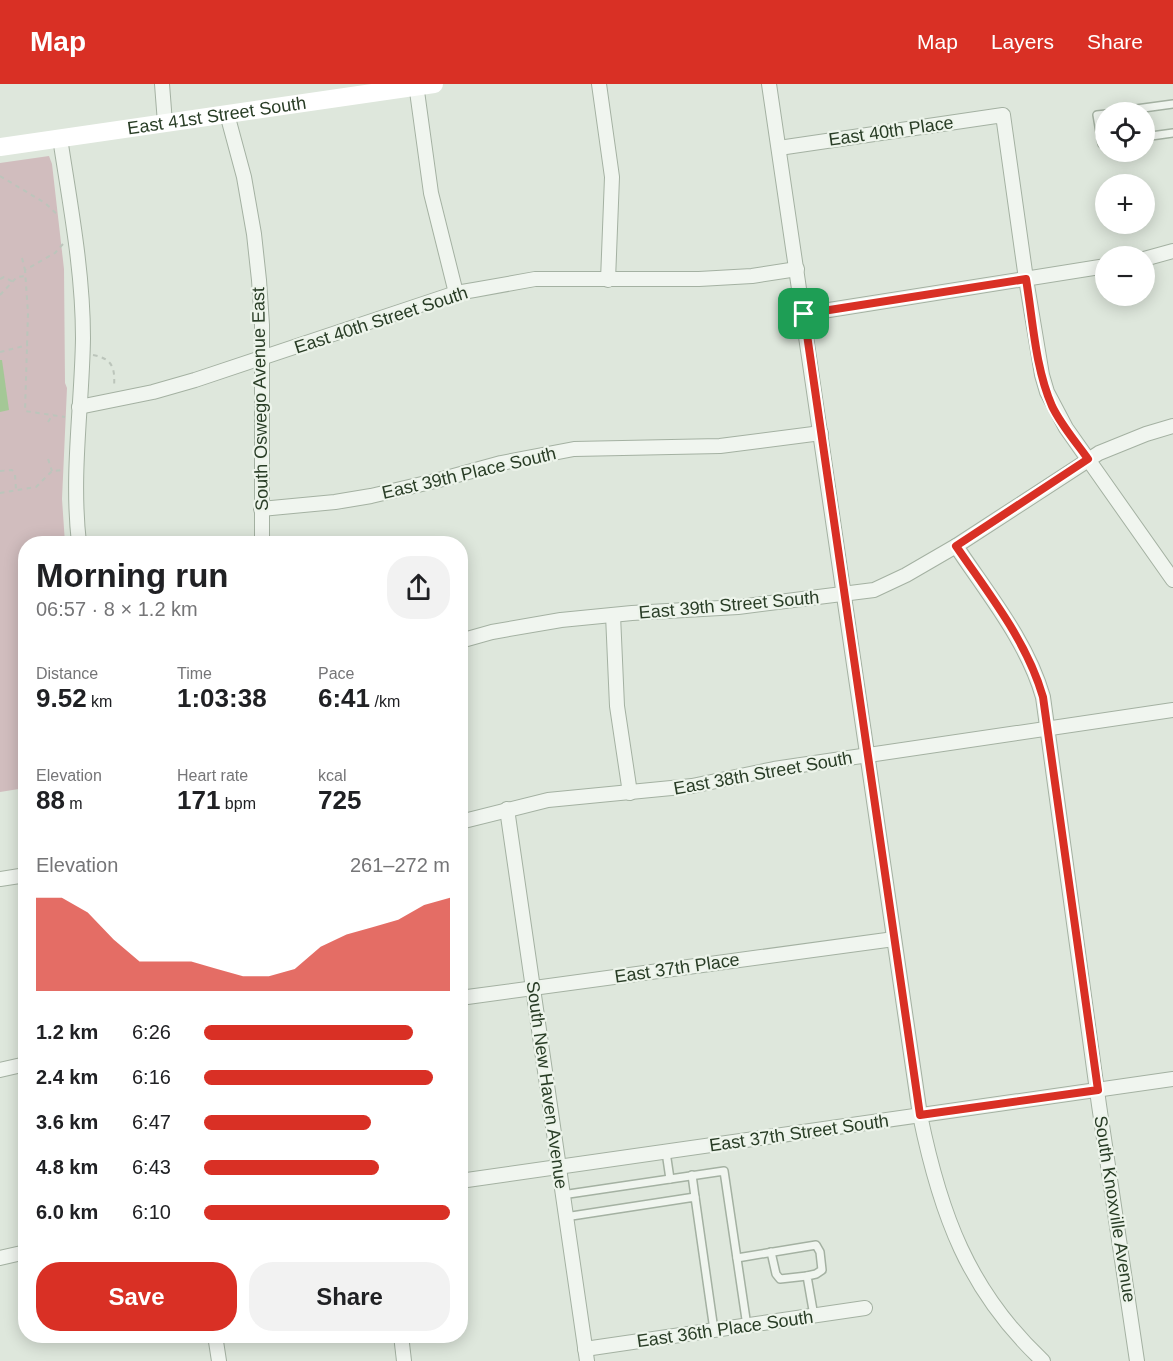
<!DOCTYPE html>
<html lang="en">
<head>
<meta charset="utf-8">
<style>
  body { margin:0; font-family:Helvetica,sans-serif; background:#f2f2f2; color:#202124; height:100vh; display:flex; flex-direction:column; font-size:22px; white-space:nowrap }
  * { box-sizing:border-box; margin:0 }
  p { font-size:20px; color:#757577 }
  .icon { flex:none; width:33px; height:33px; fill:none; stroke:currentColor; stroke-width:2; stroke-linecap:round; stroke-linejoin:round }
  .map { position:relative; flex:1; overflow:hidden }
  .side { position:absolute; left:18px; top:452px; width:450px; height:807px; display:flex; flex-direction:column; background:#fff; border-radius:24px; box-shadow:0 3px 15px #0003 }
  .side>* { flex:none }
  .controls { position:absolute; left:1095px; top:18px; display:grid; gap:12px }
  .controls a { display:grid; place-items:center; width:60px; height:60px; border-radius:50%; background:#fff; box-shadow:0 3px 15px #0003; font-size:30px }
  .pin { position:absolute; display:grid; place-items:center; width:51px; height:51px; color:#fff; margin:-26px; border-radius:12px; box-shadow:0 3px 9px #0006 }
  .round { display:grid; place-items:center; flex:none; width:63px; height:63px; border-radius:24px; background:#f2f2f2 }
  .headline { display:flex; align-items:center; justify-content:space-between; height:102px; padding:0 18px }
  h1 { font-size:33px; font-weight:800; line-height:45px }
  .metrics { display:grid; grid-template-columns:repeat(3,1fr); gap:9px; height:102px; padding:6px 18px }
  .metrics div { display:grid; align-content:center }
  .metrics b { font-size:26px; font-weight:800 }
  .metrics small { font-size:16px; font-weight:400 }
  .metrics p { font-size:16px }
  .chart { height:168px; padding:12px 18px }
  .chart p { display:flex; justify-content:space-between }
  .chart svg { width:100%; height:108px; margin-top:6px; fill:#d93025; opacity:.7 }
  .primary-button { display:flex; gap:12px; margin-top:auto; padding:12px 18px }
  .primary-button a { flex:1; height:69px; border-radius:24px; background:#d93025; color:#fff; font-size:24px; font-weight:800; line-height:69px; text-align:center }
  .primary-button a+a { background:#f2f2f2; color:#202124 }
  ul { padding:0 18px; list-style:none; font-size:20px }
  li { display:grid; grid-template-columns:96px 72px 1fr; align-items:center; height:45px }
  li i { height:15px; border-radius:8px; background:#d93025 }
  header { display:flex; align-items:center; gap:36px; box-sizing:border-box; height:84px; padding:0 30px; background:#d93025; color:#fff }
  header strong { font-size:28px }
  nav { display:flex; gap:33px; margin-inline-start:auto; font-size:21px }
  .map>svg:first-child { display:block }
  .green { fill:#d1bdbe }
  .water { fill:#a4c896 }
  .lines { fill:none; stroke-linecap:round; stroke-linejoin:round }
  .service-casing { stroke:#a4b1a2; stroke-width:10 }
  .minor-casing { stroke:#a4b1a2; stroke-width:16 }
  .path { stroke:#bcc5bb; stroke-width:2; stroke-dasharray:4.5 4.5; stroke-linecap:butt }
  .service { stroke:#f0f5ef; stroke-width:7 }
  .minor { stroke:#f0f5ef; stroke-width:14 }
  .secondary { stroke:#fff; stroke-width:18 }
  .route-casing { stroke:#fff; stroke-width:12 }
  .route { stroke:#d93025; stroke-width:8 }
  .labels { text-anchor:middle; stroke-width:4.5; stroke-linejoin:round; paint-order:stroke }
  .street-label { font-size:18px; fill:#293d26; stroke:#edf4eb }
</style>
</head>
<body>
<header>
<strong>Map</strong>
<nav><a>Map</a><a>Layers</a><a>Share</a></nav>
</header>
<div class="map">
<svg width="1173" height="1277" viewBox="0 0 1173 1277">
  <rect width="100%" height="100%" fill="#dee7dc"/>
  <path class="green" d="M49,72L52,80L64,185L65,299L67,304L62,415L65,459H26L25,704L0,708V79Z"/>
  <path class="water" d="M0,276H2L9,326L0,328Z"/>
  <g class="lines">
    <g class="service-casing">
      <g id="service">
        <path d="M1114,28L1173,20"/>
        <path d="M1106,30L1097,31L1102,60L1106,59"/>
        <path d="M1144,53L1173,49"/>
        <path d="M666,1068L670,1095"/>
        <path d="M692,1091L695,1113"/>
        <path d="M562,1111L724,1087L747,1242"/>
        <path d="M565,1133L695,1113L714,1246"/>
        <path d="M771,1168L776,1190L780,1195L807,1192"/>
        <path d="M737,1174L816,1161L820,1168L822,1186L816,1190L807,1192L814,1232"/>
      </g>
    </g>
    <g class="minor-casing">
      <g id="minor">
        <path d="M162,0L165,39"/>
        <path d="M416,0L431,109L456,209"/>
        <path d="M599,0L612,93L608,196"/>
        <path d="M769,0L920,1031C940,1129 968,1207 1043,1277"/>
        <path d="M227,30L244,93L254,150L259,196L262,241V459"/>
        <path d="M60,54C70,120 83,187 83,254C82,322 71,390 79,459"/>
        <path d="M779,64L1003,31L1026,195L1042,291L1047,308L1066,344L1173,496"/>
        <path d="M1144,175L1173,167"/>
        <path d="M804,230L1106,182"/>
        <path d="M79,323L153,308L195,296L456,209L474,206L535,195H699L752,192L797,185"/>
        <path d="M261,425L335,418L371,412L439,396L501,379L574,365L720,362L821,349"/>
        <path d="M956,462C987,509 1027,557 1043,613L1099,1021L1137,1277"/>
        <path d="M613,531L617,622L630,709"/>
        <path d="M460,557L492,548L561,536L632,529L738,523L874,506L906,491L956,462L1099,369L1146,350L1173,342"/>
        <path d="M507,725L587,1277"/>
        <path d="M460,738L548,716L692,702L774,685L1173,626"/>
        <path d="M0,795L26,791"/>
        <path d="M460,914L894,855"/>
        <path d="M0,986L26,980"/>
        <path d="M460,1097L1173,995"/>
        <path d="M0,1174L26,1168"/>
        <path d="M215,1251L219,1277"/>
        <path d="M401,1251L404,1277"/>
        <path d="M585,1265L865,1224"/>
      </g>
    </g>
    <g class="path">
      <path d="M0,92L45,119L59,132"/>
      <path d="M63,160L55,169L25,186L28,229L25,327L65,333"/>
      <path d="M22,174L25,186"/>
      <path d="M0,195L4,193L13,198"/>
      <path d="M0,211L17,193L25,192"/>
      <path d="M0,268L28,261"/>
      <path d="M93,271C114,275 115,285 114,304"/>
      <path d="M48,338L53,330"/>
      <path d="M48,375L52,387"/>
      <path d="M0,387L12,386L15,390L16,406"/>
      <path d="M0,409L36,403L52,387L64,386"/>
    </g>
    <use href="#service" class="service"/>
    <use href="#minor" class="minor"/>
    <path class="secondary" id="s1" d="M0,63L434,0"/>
  </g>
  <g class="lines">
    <g class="route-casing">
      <path id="route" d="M1026,195C1033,237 1035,283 1052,322C1061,341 1076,358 1088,375L956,462C988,509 1027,557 1043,613L1098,1006L920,1031L804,230Z"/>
    </g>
    <use href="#route" class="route"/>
  </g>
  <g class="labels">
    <g class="street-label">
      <text dy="6" stroke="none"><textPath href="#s1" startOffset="219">East 41st Street South</textPath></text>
      <text transform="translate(891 47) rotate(-8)" y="6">East 40th Place</text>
      <text transform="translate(381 236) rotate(-18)" y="6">East 40th Street South</text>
      <text transform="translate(260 315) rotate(-91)" y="6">South Oswego Avenue East</text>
      <text transform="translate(469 389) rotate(-13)" y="6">East 39th Place South</text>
      <text transform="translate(729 521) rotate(-5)" y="6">East 39th Street South</text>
      <text transform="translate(763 689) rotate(-10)" y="6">East 38th Street South</text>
      <text transform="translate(677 884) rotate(-8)" y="6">East 37th Place</text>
      <text transform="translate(547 1001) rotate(82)" y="6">South New Haven Avenue</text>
      <text transform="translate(799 1049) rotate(-8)" y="6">East 37th Street South</text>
      <text transform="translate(1115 1125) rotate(81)" y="6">South Knoxville Avenue</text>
      <text transform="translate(725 1245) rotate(-8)" y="6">East 36th Place South</text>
    </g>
  </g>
</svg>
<div class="controls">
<a><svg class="icon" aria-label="locate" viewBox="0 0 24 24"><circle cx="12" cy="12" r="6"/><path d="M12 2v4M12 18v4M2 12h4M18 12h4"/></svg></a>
<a>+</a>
<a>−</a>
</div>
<div class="pin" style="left:804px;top:230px;background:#1e9e55"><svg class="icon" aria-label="arrive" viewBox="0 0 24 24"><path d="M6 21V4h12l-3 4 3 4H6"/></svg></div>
<section class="side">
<div class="headline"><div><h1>Morning run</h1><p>06:57 · 8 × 1.2 km</p></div><a class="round"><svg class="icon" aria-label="share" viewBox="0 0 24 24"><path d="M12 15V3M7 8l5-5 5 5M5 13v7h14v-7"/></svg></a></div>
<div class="metrics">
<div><p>Distance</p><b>9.52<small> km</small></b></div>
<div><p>Time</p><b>1:03:38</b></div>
<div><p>Pace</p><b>6:41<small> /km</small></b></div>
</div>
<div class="metrics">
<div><p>Elevation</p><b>88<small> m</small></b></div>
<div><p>Heart rate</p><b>171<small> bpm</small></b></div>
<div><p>kcal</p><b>725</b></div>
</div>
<div class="chart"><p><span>Elevation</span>261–272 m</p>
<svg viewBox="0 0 160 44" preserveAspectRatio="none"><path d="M0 44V6L10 6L20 12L30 23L40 32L50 32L60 32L70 35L80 38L90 38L100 35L110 26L120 21L130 18L140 15L150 9L160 6V44z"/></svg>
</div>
<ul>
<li><b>1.2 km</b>6:26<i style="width:85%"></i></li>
<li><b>2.4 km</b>6:16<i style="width:93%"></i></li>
<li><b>3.6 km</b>6:47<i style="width:68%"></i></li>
<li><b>4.8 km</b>6:43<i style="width:71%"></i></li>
<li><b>6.0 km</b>6:10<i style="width:100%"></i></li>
</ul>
<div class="primary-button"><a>Save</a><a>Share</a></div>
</section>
</div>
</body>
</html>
